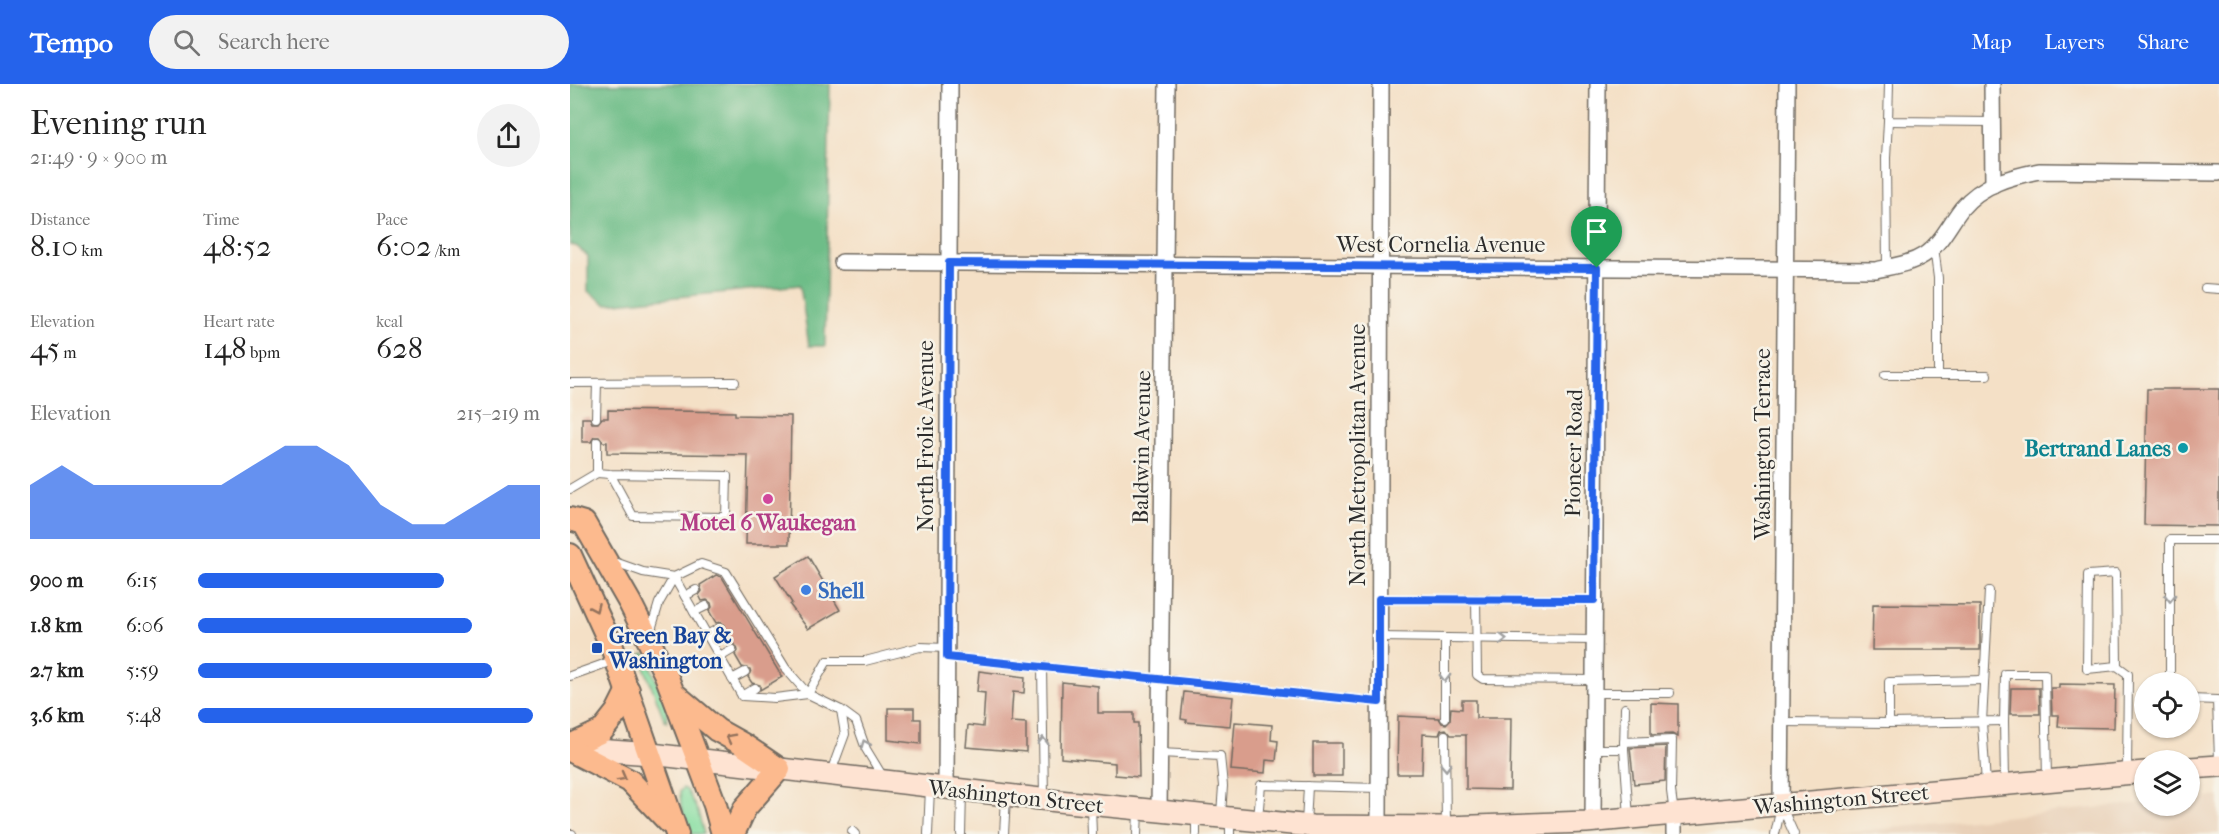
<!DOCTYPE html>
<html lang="en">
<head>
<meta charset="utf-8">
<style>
  body { margin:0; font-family:"IM FELL French Canon",serif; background:#f2f2f2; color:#222; height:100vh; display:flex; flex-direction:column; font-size:22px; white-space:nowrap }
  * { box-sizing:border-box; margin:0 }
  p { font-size:20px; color:#767676 }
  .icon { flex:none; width:33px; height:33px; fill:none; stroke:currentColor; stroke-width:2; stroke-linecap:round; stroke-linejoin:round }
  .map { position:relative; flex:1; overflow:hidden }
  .panel { display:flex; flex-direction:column; background:#fff; width:570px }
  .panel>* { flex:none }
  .controls { position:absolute; left:1564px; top:588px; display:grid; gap:12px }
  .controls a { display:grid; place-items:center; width:66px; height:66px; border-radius:50%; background:#fff; box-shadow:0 2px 4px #0004; font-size:30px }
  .pin { position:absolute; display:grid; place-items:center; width:51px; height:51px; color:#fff; margin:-62px -26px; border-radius:50% 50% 50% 0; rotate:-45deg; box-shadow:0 0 6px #0007 }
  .pin .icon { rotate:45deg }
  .round { display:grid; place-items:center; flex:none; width:63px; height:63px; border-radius:32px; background:#f2f2f2 }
  .summary { display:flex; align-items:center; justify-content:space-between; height:102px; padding:0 30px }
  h1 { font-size:33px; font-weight:600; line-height:45px }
  .metrics { display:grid; grid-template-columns:repeat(3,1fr); gap:9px; height:102px; padding:6px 30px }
  .metrics div { display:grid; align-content:center }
  .metrics b { font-size:30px; font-weight:600 }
  .metrics small { font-size:16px; font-weight:400 }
  .metrics p { font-size:16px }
  .chart { height:168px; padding:12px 30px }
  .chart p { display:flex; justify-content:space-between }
  .chart svg { width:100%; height:108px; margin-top:6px; fill:#2563eb; opacity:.7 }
  ul { padding:0 30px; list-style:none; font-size:20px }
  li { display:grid; grid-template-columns:96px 72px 1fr; align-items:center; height:45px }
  li i { height:15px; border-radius:8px; background:#2563eb }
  header { display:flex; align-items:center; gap:36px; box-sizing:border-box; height:84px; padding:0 30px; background:#2563eb; color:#fff }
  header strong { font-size:28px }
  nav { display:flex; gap:33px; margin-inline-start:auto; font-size:21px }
  .search { width:420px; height:54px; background:#f2f2f2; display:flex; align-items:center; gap:15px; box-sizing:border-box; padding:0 21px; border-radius:33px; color:#767676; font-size:22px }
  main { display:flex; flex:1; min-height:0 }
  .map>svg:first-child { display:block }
  .built { fill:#e8cfb6 }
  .green { fill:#88dea2; stroke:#5a8466; stroke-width:1.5 }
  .forest { fill:#6ebd88; stroke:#4c745a; stroke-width:1.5 }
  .building { fill:#d99d8c }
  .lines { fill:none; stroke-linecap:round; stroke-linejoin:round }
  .service-casing { stroke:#716a61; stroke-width:10 }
  .minor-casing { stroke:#716a61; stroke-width:18 }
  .secondary-casing { stroke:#716a61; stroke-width:24 }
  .primary-casing { stroke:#716a61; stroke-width:26 }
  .service { stroke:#fff; stroke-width:8 }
  .minor { stroke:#fff; stroke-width:15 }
  .secondary { stroke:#fee3d2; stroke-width:21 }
  .primary { stroke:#fcba8e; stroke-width:22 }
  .oneway { stroke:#a0a0a0 }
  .oneway2 { stroke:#94725c }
  .route-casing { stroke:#fff; stroke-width:12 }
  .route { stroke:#2563eb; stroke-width:8 }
  .culture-dot { fill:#0f9aa8; stroke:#f7f3e8; stroke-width:2 }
  .hotel-dot { fill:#d1479c; stroke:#f7f3e8; stroke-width:2 }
  .shop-dot { fill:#3f7fe0; stroke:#f7f3e8; stroke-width:2 }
  .transit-dot { fill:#1a4fb4; stroke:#f7f3e8; stroke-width:2 }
  .labels { text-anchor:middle; stroke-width:5; stroke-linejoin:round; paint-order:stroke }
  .street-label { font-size:22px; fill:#2b2b2b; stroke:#f7f3e8 }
  .culture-label { font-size:22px; font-weight:bold; fill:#0d838f; stroke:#f7f3e8; text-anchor:end }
  .hotel-label { font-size:22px; font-weight:bold; fill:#b23c85; stroke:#f7f3e8 }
  .shop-label { font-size:22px; font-weight:bold; fill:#366cbe; stroke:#f7f3e8; text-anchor:start }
  .transit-label { font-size:22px; font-weight:bold; fill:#164399; stroke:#f7f3e8; text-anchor:start }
</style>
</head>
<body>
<header>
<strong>Tempo</strong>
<div class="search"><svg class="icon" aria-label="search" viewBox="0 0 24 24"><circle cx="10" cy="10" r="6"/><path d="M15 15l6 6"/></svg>Search here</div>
<nav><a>Map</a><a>Layers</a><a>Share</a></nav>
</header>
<main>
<section class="panel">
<div class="summary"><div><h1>Evening run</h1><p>21:49 · 9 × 900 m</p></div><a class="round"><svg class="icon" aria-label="share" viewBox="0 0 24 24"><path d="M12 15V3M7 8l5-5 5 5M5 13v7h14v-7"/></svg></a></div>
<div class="metrics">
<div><p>Distance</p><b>8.10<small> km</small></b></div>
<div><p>Time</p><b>48:52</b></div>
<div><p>Pace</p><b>6:02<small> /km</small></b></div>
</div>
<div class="metrics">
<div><p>Elevation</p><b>45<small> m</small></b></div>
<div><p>Heart rate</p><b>148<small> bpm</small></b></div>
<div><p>kcal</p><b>628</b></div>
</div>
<div class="chart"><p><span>Elevation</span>215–219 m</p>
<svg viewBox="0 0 160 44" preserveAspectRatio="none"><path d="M0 44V22L10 14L20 22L30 22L40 22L50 22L60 22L70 14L80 6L90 6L100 14L110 30L120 38L130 38L140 30L150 22L160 22V44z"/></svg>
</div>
<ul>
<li><b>900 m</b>6:15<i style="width:72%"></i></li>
<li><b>1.8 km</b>6:06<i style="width:80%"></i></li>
<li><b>2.7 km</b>5:59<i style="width:86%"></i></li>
<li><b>3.6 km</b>5:48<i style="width:98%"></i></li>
</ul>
</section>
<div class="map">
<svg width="1649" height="750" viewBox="0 0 1649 750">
  <rect width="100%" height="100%" fill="#f7f3e8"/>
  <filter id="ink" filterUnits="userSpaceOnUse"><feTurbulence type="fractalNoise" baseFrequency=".0167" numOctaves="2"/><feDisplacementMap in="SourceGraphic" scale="12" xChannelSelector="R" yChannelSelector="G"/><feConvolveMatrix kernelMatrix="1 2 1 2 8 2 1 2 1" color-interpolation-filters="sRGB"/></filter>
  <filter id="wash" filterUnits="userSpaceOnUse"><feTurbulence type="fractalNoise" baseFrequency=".008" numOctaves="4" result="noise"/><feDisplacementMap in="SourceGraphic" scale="24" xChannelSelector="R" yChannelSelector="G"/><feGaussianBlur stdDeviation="1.35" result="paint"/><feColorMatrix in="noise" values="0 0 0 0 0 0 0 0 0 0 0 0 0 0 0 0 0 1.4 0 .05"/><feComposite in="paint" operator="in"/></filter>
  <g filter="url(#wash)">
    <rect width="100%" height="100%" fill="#f4e0c6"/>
    <path class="built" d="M1649,712V750H1261L1575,719V722H1620V715Z"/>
    <g class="green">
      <path d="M75,569L97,623V638L95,637L70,572Z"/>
      <path d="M113,704L117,706L128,728L134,750H119L111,723L110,707Z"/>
    </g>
    <path class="forest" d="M0,0H260L255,262H239L230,201L36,220L18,207V172L6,162L0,161Z"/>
    <g id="blocks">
      <g class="building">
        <path d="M1577,305H1649V442L1574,441Z"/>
        <path d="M38,326L165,328V331L221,332L219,460H176L178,371L37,369V358H33L29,353H24L21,358H12V334H20L22,339H28L32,334H38Z"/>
        <path d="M238,472L270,526L238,545L220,521L222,519L205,492Z"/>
        <path d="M146,491L152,493L212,593L190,606V601L182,599L178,593L181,589L180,585L172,583L165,571L168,567L167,563L163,560L159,561L152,549L155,545L154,541L150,538L146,539L139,527L142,523L141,519L137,516L132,517L129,511L132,507L130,501Z"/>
        <path d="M1303,520L1410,521V566H1302Z"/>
        <path d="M409,587L455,593L454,609L443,608L441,638L456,639V668L396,663L398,641L413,643L415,609L407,608Z"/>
        <path d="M492,598L528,602V629H564V639H568L569,693L545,691V679L491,674Z"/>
        <path d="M1489,600L1545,601L1544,644L1488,643L1489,631H1482L1481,604H1489Z"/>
        <path d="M1441,604H1469L1470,630H1440Z"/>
        <path d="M614,608L663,613L660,642L616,638L617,636L611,635Z"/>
        <path d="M892,616H906V634H941L940,706L896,705V651H881L876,645L871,646L869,651L853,650L852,690H827L828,632L869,634L872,639L876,640L880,636L881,624L892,625Z"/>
        <path d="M1081,619L1108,620V653L1102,650L1081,651Z"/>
        <path d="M318,624H344V635H351V660L318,656Z"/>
        <path d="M665,638L702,641L701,656L708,657L706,677L696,676L695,689L661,686Z"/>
        <rect x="743" y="659" width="29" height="33"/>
        <path d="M1096,662L1095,697L1064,700L1060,664Z"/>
      </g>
    </g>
  </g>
  <g filter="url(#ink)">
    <use href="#blocks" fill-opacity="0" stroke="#716a61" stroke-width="1.5"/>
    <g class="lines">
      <g class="service-casing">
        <g id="service">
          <path d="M1319,0L1318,37L1422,38"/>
          <path d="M1364,163L1368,194V291H1417"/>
          <path d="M1317,184L1316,74L1318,37"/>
          <path d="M1635,204L1649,205"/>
          <path d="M1315,291H1368"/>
          <path d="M0,299L165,298"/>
          <path d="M26,334L27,299"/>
          <path d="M27,358V389L40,390L157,392L156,433L63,432L40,390"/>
          <path d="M0,405L27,389"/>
          <path d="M42,477L73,488L104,493"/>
          <path d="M104,493L172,612"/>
          <path d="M115,512L126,506"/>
          <path d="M809,515L1024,516"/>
          <path d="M906,515L907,591L913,595L1023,596"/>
          <path d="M124,528L136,522"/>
          <path d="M80,549L89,519L104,493L131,480L156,488L216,585L238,610L257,577H295L350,563L377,564"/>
          <path d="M137,551L149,544"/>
          <path d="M809,553L1023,556"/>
          <path d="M875,555V634"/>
          <path d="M150,573L162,566"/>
          <path d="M377,573L809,618"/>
          <path d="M1547,582L1517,585L1518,491L1546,489L1547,582L1558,590L1557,689"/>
          <path d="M472,583L474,714"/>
          <path d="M0,592L45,576"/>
          <path d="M162,595L175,588"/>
          <path d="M1414,596L1319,598V639L1434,637L1435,590H1475L1477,696"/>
          <path d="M1600,598V456H1649"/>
          <path d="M1023,609H1100"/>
          <path d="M173,611L185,604"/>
          <path d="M172,612L205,614L238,610L271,626L286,637L296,665L313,693"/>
          <path d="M1620,615L1647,616L1649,677"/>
          <path d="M1055,624L1054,665L1059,733"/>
          <path d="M1434,637L1435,699"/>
          <path d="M1212,638L1319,639"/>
          <path d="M875,651L876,742"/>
          <path d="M1054,658L1102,656L1101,707L1104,730"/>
          <path d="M1023,665H1054"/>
          <path d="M590,669L650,672L653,702L651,730"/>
          <path d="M261,688L275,650L271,626"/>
          <path d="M1416,700L1412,638L1419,507"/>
          <path d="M1211,721L1224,750"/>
          <path d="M521,722L522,750"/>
          <path d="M626,734V750"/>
          <path d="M660,735V750"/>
          <path d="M688,735L691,701L809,704"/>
          <path d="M736,740L738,702"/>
          <path d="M282,747L285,750"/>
          <path d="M0,750H2"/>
          <path d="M358,750L360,704"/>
          <path d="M391,750L392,708"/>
          <path d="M434,750L436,713"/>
          <path d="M567,750L568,728"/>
          <path d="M1205,750L1211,723"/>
        </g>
      </g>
      <g class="minor-casing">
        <g id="minor">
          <path d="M1422,0L1423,101"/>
          <path d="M272,178L1306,186C1323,182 1340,180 1354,171C1371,160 1380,139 1392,124C1412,100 1440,93 1469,87L1649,89"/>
          <path d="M376,704L380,0"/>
          <path d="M1211,721L1217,0"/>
          <path d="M589,727L597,0"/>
          <path d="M1023,738L1028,0"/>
          <path d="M809,741L811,0"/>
          <path d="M1104,750V731"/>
        </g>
      </g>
      <g class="secondary-casing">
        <g id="secondary">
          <path d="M0,664L81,670L488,717L742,742L876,743L1016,738L1575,688"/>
          <path d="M1620,684L1649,682"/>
        </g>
      </g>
      <g class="primary-casing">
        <g id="primary">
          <path d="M0,435L14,439L60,519L96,591L145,721L153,750"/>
          <path d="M0,471L42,563L107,750"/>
          <path d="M103,609L147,646L172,660L209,685L175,724L163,750"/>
          <path d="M0,662L32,647L47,628L58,606"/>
          <path d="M0,666L60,697L99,738"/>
        </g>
      </g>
      <use href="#service" class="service"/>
      <use href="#minor" class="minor"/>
      <use href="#secondary" class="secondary"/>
      <use href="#primary" class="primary"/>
    </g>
    <defs><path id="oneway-chevron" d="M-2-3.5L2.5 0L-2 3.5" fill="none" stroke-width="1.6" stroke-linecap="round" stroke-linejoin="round" transform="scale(1.5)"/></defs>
    <g class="oneway">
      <use href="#oneway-chevron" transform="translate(1600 514) rotate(90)"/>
      <use href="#oneway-chevron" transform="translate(933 555)"/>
      <use href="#oneway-chevron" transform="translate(875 594) rotate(90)"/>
      <use href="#oneway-chevron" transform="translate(473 657) rotate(-91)"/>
      <use href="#oneway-chevron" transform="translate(295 660) rotate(-112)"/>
      <use href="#oneway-chevron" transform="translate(876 683) rotate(88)"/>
    </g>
    <g class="oneway2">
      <use href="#oneway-chevron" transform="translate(25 524) rotate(66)"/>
      <use href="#oneway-chevron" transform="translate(160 654) rotate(-152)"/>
      <use href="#oneway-chevron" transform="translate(52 693) rotate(29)"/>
    </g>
  </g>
  <g class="lines" filter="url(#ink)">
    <g class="route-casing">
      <path id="route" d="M379,179L1027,184L1024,516L809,515V618L377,573Z"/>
    </g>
    <use href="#route" class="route"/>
  </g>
  <circle class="culture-dot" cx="1613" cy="364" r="6"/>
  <circle class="hotel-dot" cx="198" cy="415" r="6"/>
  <circle class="shop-dot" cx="236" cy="506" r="6"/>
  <rect class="transit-dot" x="21" y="558" width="12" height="12" rx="3"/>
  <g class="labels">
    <g class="street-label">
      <text x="871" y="168">West Cornelia Avenue</text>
      <text transform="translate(355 352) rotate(-90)" y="8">North Frolic Avenue</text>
      <text transform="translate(1192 360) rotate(-90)" y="8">Washington Terrace</text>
      <text transform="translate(571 363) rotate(-89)" y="8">Baldwin Avenue</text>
      <text transform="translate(1003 369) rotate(-89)" y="8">Pioneer Road</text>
      <text transform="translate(787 371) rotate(-90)" y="8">North Metropolitan Avenue</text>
      <text transform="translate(446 712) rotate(6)" y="8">Washington Street</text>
      <text transform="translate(1271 715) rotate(-5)" y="8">Washington Street</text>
    </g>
    <g class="culture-label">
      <text x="1601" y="372">Bertrand Lanes</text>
    </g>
    <g class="hotel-label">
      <text x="198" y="446">Motel 6 Waukegan</text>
    </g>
    <g class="shop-label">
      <text x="248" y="514">Shell</text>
    </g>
    <g class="transit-label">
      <text x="39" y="559">Green Bay &amp;<tspan x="39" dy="25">Washington</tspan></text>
    </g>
  </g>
</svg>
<div class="controls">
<a><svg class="icon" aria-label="locate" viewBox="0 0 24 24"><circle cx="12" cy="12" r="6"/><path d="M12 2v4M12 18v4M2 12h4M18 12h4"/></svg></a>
<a><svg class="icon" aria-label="layers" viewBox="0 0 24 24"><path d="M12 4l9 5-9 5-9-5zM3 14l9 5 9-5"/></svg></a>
</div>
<div class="pin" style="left:1027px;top:184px;background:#1e9e55"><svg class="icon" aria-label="arrive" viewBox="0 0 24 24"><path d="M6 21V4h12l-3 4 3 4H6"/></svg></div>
</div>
</main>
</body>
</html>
